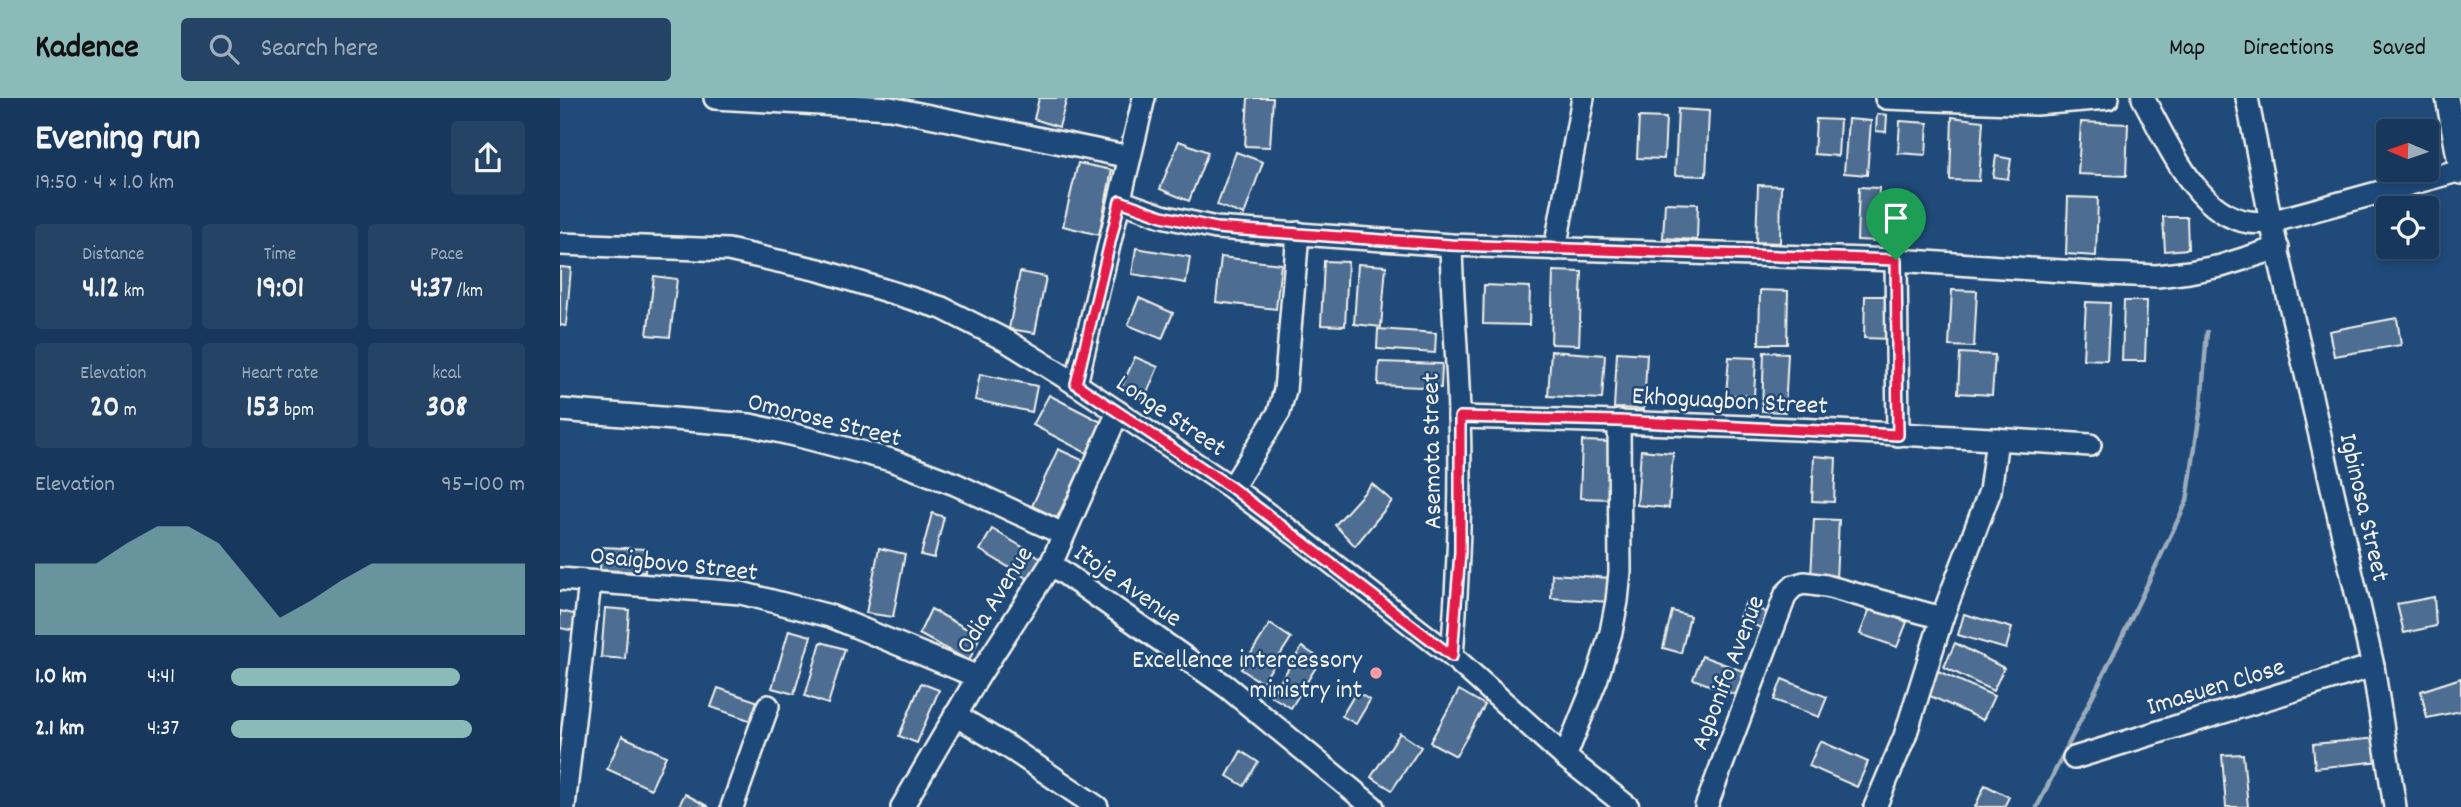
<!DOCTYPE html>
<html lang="en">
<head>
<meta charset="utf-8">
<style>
  body { margin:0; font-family:Dekko,sans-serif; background:#244365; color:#f1f3f6; height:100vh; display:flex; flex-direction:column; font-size:26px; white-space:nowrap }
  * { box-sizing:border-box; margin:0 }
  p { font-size:23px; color:#9eacbb }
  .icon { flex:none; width:38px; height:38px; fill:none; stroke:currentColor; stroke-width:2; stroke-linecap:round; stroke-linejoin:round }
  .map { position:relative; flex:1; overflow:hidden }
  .side { display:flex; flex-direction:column; background:#17385c; width:560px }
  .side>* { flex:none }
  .needle { width:46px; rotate:272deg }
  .fabs { position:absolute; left:1816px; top:21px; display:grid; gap:14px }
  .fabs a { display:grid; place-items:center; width:63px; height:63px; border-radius:7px; background:#17385c; box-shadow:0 4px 10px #0003,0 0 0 2px #365272; font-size:35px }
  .pin { position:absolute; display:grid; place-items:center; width:60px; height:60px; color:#fff; margin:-72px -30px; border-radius:50% 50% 50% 0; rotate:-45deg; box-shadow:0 0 7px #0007 }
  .pin .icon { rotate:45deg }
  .round { display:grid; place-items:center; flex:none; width:74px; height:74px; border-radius:7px; background:#244365 }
  .headline { display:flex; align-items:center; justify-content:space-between; height:119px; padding:0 35px }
  h1 { font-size:38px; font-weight:700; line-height:52px }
  .metrics { display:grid; grid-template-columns:repeat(3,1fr); gap:10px; height:119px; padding:7px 35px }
  .metrics div { display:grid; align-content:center; border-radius:7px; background:#244365; text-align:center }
  .metrics b { font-size:30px; font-weight:700 }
  .metrics small { font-size:19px; font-weight:400 }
  .metrics p { font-size:19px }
  .chart { height:196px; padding:14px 35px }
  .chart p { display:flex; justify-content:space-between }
  .chart svg { width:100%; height:126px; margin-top:7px; fill:#8bbbb9; opacity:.7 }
  ul { padding:0 35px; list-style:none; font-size:23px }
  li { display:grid; grid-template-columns:112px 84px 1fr; align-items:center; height:52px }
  li i { height:18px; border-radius:9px; background:#8bbbb9 }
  header { display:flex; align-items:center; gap:42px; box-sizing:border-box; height:98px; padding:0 35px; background:#8bbbb9; color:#111 }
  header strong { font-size:33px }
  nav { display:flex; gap:38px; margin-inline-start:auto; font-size:24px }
  .search { width:490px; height:63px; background:#244365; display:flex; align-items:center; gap:18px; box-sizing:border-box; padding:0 24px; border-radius:7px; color:#9eacbb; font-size:26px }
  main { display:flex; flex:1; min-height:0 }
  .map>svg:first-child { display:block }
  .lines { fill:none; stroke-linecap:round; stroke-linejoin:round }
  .stream { stroke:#9cacbb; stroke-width:4.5 }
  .building { fill:#4d6e92; stroke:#f4f1e8; stroke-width:2 }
  .minor-casing { stroke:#f4f1e8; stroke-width:26 }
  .minor { stroke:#1f4a7a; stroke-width:21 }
  .route-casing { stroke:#fff; stroke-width:14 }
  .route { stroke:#e11d48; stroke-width:9 }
  .poi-dot { fill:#ff9aa2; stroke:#1f4a7a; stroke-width:2.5 }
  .labels { text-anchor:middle; stroke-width:5; stroke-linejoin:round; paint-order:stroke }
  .street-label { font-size:26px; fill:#f4f1e8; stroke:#1f4a7a }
  .poi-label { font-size:26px; fill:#f4f1e8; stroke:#1f4a7a; text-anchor:end }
</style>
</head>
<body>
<header>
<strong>Kadence</strong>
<div class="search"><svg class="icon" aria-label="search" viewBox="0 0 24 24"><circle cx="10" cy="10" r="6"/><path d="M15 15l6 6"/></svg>Search here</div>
<nav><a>Map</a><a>Directions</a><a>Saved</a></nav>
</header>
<main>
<section class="side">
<div class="headline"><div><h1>Evening run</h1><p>19:50 · 4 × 1.0 km</p></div><a class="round"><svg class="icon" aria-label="share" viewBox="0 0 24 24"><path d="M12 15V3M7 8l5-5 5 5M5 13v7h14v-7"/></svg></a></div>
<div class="metrics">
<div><p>Distance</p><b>4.12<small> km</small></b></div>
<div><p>Time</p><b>19:01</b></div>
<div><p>Pace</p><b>4:37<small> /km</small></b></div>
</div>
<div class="metrics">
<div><p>Elevation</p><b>20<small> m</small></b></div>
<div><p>Heart rate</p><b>153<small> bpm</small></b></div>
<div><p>kcal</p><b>308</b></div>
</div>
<div class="chart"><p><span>Elevation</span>95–100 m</p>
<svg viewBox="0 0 160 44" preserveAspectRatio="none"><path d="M0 44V19L10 19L20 19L30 12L40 6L50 6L60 12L70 25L80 38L90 32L100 25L110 19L120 19L130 19L140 19L150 19L160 19V44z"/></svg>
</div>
<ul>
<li><b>1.0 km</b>4:41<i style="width:78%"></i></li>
<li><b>2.1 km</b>4:37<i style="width:82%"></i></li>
</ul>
</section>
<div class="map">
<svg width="1901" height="709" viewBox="0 0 1901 709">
  <rect width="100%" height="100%" fill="#1f4a7a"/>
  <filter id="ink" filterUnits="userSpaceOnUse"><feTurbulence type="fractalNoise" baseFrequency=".0143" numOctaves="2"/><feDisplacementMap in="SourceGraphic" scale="14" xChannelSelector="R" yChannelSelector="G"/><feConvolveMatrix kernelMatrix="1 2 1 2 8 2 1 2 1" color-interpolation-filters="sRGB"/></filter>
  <g filter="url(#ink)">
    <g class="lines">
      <path class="stream" d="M1477,709L1562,539L1627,403L1641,308L1647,234"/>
    </g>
    <g class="building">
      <path d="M479,0H507L499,29L474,21Z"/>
      <path d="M688,0H713L710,49L685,48Z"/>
      <path d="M1118,11L1149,13L1146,78L1115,77Z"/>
      <path d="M1317,16L1327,17L1326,34L1316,33Z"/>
      <path d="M1079,19L1106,20L1104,61L1077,60Z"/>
      <path d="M1392,19L1423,23L1419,83L1390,82Z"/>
      <path d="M1256,21L1280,22L1278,58L1254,56Z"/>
      <path d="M1288,21L1311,23L1307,77L1284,75Z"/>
      <path d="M1340,23L1368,25L1366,57L1338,55Z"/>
      <path d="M1521,24L1568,26L1566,78L1518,76Z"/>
      <path d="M619,43L648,54L629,103L600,91Z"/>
      <path d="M676,54L703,64L684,117L657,107Z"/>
      <path d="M1436,58L1451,61L1448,81L1433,79Z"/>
      <path d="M518,65L552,72L539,137L503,128Z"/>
      <path d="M1198,87L1221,88L1220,145L1196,144Z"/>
      <path d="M1299,89L1319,90L1317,143L1297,142Z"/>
      <path d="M1508,99L1538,100L1536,158L1506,156Z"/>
      <path d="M1105,105L1138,106L1137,142L1103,140Z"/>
      <path d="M1603,119H1627L1628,151L1605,153Z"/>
      <path d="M576,150L630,159L626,185L572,176Z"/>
      <path d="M661,159L721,166L716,211L656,204Z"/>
      <path d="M764,163L788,164L785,228L761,227Z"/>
      <path d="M798,166L826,168L821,229L794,226Z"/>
      <path d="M0,169L11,170L6,228L0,227Z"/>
      <path d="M993,173L1022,174L1019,247L991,246Z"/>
      <path d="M460,174L486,179L475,235L449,231Z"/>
      <path d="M94,178L117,181L110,239L87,237Z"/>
      <path d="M924,187L970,189L969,227L923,226Z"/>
      <path d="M1200,192L1228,193L1227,246H1199Z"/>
      <path d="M1392,192L1417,193L1414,249L1389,248Z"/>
      <path d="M1305,198H1332V241L1304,240Z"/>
      <path d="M579,200L613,215L602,241L568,227Z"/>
      <path d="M1564,203H1587L1585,263H1562Z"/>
      <path d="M1526,204L1550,205L1547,262L1523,261Z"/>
      <path d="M1837,220L1841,247L1774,258L1769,233Z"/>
      <path d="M818,231L876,235L875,255L817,251Z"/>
      <path d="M991,253L1045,257L1042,301L988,298Z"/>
      <path d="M1057,254L1087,256L1084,311L1054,310Z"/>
      <path d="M1204,254L1228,255L1225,314L1202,313Z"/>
      <path d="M1400,255L1435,257L1432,297L1398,295Z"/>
      <path d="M575,259L598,269L584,302L560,292Z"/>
      <path d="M1169,259L1196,260L1194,298L1166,297Z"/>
      <path d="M819,264L882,266L881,290L818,287Z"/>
      <path d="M420,276L477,288L472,314L415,302Z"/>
      <path d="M489,297L545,326L530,357L473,327Z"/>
      <path d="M1022,343L1052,344L1050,401L1020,400Z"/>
      <path d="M498,351L524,363L497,420L472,408Z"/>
      <path d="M1081,352L1113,355L1109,410L1077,407Z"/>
      <path d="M1254,358L1276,360L1274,404L1252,403Z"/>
      <path d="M812,386L832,403L795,448L775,427Z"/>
      <path d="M372,415L384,419L374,460L361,457Z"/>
      <path d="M1254,421L1279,422L1276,481L1251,480Z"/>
      <path d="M432,431L481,460L468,481L420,452Z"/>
      <path d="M41,449L86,451L85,474L40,472Z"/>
      <path d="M319,450L345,456L333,519L306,515Z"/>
      <path d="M992,476L1051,480L1049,504L991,500Z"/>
      <path d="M1874,499L1876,528L1844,535L1837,506Z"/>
      <path d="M1186,504L1211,517L1204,532L1179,519Z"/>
      <path d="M45,510L69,512L65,561L41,559Z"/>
      <path d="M1310,510L1347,524L1337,549L1300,536Z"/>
      <path d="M371,511L420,538L409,563L359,536Z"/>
      <path d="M0,513L18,517L15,533L0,530Z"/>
      <path d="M1112,513L1130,518L1121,555L1103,550Z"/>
      <path d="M1404,516L1452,530L1446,551L1398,537Z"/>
      <path d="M710,526L731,540L702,585L681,571Z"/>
      <path d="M229,532L251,538L234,596L212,590Z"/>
      <path d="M261,544L285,551L268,606L245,598Z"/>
      <path d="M1395,545L1444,570L1433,593L1384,569Z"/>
      <path d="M742,549L761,561L731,610L711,598Z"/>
      <path d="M1142,558L1194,577L1186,601L1133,581Z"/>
      <path d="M1378,573L1434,598L1423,622L1368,597Z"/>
      <path d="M1901,580V613L1867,620L1861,593Z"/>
      <path d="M1222,581L1267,599L1259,619L1214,602Z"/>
      <path d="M361,585L379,592L357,645L339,638Z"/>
      <path d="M158,590L202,605L195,624L151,609Z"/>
      <path d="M899,592L925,607L896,658L870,644Z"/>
      <path d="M796,594L810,602L796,626L782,618Z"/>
      <path d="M840,635L861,649L832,692L811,679Z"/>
      <path d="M62,638L106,658L91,691L47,671Z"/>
      <path d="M1818,640L1821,663L1755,670L1753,646Z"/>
      <path d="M1260,643L1308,664L1297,689L1249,668Z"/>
      <path d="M681,653L698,664L684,688L667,678Z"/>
      <path d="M1683,656L1688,709H1666L1662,657Z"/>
      <path d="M1425,687L1449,699L1444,709H1415Z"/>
      <path d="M125,696L149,709H118Z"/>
    </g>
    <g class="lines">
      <g class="minor-casing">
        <g id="minor">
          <path d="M155,0L330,10L570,59"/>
          <path d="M1326,0L1476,6L1548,0"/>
          <path d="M1583,0C1606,41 1636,117 1689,124C1696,125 1704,124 1711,124L1901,72"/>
          <path d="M1687,0L1711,124L1813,568L1835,709"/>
          <path d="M1887,0L1901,75"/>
          <path d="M560,103L602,118L656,130L891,147L1336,162L1547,176L1597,178L1629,174L1661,168L1718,150"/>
          <path d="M0,146L168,152L259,172L382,210L447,243L516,286L672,390L736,437L892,558L1005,659L1068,709"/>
          <path d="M891,147C892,204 898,261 899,318C902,398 898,478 892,558"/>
          <path d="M995,151L1023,0"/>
          <path d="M1336,162L1338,337"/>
          <path d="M516,286L584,0"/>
          <path d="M0,312L190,327L239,338L331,362L395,386L503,436"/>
          <path d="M899,319C1110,325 1320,333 1530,347"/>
          <path d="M672,390L719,314L725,292L738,135"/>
          <path d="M491,466L667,589L813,709"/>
          <path d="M0,481L181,495L270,518L418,579"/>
          <path d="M395,617L450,650L537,709"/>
          <path d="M1005,659L1037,580L1051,534L1057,503L1060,474L1059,323"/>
          <path d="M1514,660L1813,568"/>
          <path d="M4,709L30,484"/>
          <path d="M172,709L208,608"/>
          <path d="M342,709L418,579L491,466L558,314"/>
          <path d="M1146,709L1226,496L1234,488L1244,485L1266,488L1382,520"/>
          <path d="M1315,709L1345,638L1382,520L1430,393L1437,341"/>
        </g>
      </g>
      <use href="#minor" class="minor"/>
    </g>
  </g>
  <g class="lines" filter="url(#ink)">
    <g class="route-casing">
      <path id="route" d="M560,103L602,118L656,130L891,147L1336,162L1338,337L1059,323L900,319V454L892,558L672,390L516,286Z"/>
    </g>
    <use href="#route" class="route"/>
  </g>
  <circle class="poi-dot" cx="816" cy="575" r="7"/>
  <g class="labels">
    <g class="street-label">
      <text transform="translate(1170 301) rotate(3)" y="9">Ekhoguagbon Street</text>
      <text transform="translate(612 316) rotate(34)" y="9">Longe Street</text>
      <text transform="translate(265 320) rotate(14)" y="9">Omorose Street</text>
      <text transform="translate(870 353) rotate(-91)" y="9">Asemota Street</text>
      <text transform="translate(1806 409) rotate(77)" y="9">Igbinosa Street</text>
      <text transform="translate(114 464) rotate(6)" y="9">Osaigbovo Street</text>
      <text transform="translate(569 486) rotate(35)" y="9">Itoje Avenue</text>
      <text transform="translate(433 501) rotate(-58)" y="9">Odia Avenue</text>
      <text transform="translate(1166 574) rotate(-69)" y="9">Agbonifo Avenue</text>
      <text transform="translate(1655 587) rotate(-17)" y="9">Imasuen Close</text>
    </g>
    <g class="poi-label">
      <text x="802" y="569">Excellence intercessory<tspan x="802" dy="30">ministry int</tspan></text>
    </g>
  </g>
</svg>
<div class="fabs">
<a><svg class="needle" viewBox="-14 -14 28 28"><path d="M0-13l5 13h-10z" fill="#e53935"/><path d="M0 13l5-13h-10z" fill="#9eacbb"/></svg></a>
<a><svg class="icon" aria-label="locate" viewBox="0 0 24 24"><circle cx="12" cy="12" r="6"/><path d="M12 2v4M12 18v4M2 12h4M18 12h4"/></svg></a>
</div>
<div class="pin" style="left:1336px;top:162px;background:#1e9e55"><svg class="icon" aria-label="arrive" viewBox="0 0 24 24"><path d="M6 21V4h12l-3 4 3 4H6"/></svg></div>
</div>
</main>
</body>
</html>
